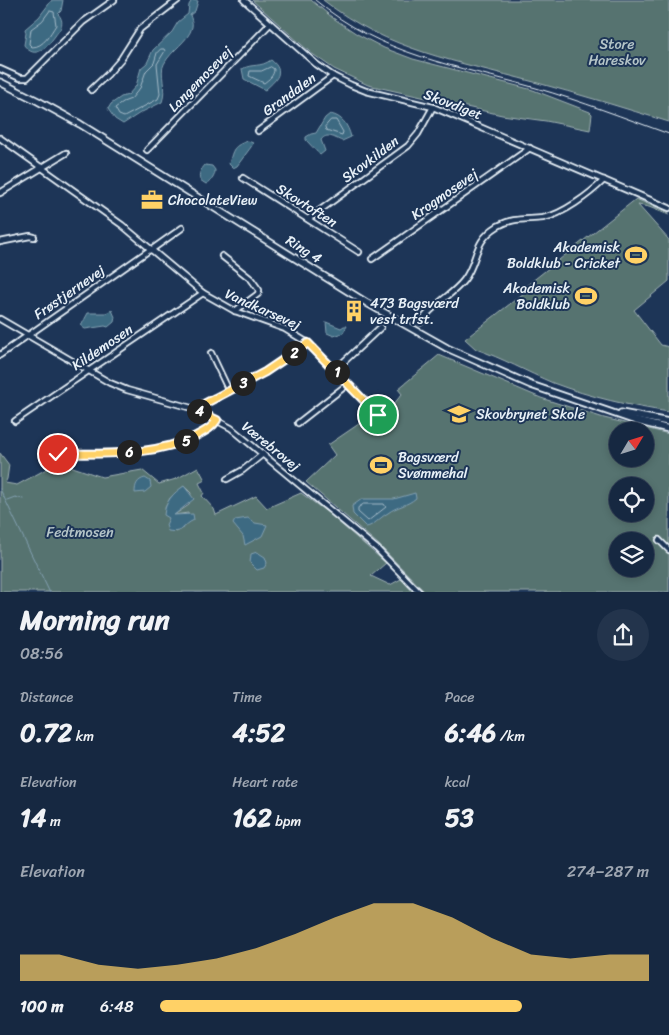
<!DOCTYPE html>
<html lang="en">
<head>
<meta charset="utf-8">
<style>
  body { margin:0; font-family:Sriracha,sans-serif; background:#23344c; color:#f1f3f6; height:100vh; display:flex; flex-direction:column; font-size:19px; white-space:nowrap }
  * { box-sizing:border-box; margin:0 }
  p { font-size:16px; color:#9ea6b1 }
  .icon { flex:none; width:28px; height:28px; fill:none; stroke:currentColor; stroke-width:2; stroke-linecap:round; stroke-linejoin:round }
  .map { position:relative; height:592px; overflow:hidden }
  .panel { display:flex; flex-direction:column; background:#162841; flex:1 }
  .panel>* { flex:none }
  .needle { width:32px; rotate:52deg }
  .fabs { position:absolute; left:609px; top:422px; display:grid; gap:10px }
  .fabs a { display:grid; place-items:center; width:45px; height:45px; border-radius:50%; background:#162841; box-shadow:0 2px 8px #0003,0 0 0 1px #35445a; font-size:25px }
  .pin { position:absolute; display:grid; place-items:center; width:42px; height:42px; color:#fff; margin:-21px; border:2px solid #fff; border-radius:50%; box-shadow:0 1px 5px #0007 }
  .km { position:absolute; width:25px; height:25px; margin:-12px; border-radius:50%; background:#222; color:#fff; font-size:14px; line-height:25px; text-align:center }
  .round { display:grid; place-items:center; flex:none; width:52px; height:52px; border-radius:26px; background:#23344c }
  .summary { display:flex; align-items:center; justify-content:space-between; height:85px; padding:0 20px }
  h1 { font-size:28px; font-weight:700; line-height:38px }
  .metrics { display:grid; grid-template-columns:repeat(3,1fr); gap:8px; height:85px; padding:5px 20px }
  .metrics div { display:grid; align-content:center }
  .metrics b { font-size:25px; font-weight:700 }
  .metrics small { font-size:14px; font-weight:400 }
  .metrics p { font-size:14px }
  .chart { height:140px; padding:10px 20px }
  .chart p { display:flex; justify-content:space-between }
  .chart svg { width:100%; height:90px; margin-top:5px; fill:#ffd166; opacity:.7 }
  ul { padding:0 20px; list-style:none; font-size:16px }
  li { display:grid; grid-template-columns:80px 60px 1fr; align-items:center; height:38px }
  li i { height:12px; border-radius:6px; background:#ffd166 }
  .map>svg:first-child { display:block }
  .green { fill:#577370; stroke:#a0b2b4; fill-rule:evenodd }
  .water { fill:#3e6a82; stroke:#82a0b1 }
  .lines { fill:none; stroke-linecap:round; stroke-linejoin:round }
  .shore { stroke:#a4bbc9; stroke-width:1 }
  .stream { stroke:#82a0b1; stroke-width:1 }
  .minor-casing { stroke:#e8f1f8; stroke-width:8 }
  .major-casing { stroke:#e8f1f8; stroke-width:9 }
  .minor { stroke:#1d3557; stroke-width:4.5 }
  .major { stroke:#1d3557; stroke-width:5.5 }
  .tram { stroke:#e8f1f8; stroke-width:1 }
  .route-casing { stroke:#fff; stroke-width:10 }
  .route { stroke:#ffd166; stroke-width:6 }
  .labels { text-anchor:middle; stroke-width:4; stroke-linejoin:round; paint-order:stroke }
  .park-label { font-size:14px; fill:#b5c5c8; stroke:#1d3557 }
  .street-label { font-size:14px; fill:#e8f1f8; stroke:#1d3557 }
  .poi-label { font-size:14px; fill:#e8f1f8; stroke:#1d3557; text-anchor:start }
</style>
</head>
<body>
<div class="map">
<svg width="669" height="593" viewBox="0 0 669 593">
  <rect width="100%" height="100%" fill="#1d3557"/>
  <filter id="ink" filterUnits="userSpaceOnUse"><feTurbulence type="fractalNoise" baseFrequency=".02" numOctaves="2"/><feDisplacementMap in="SourceGraphic" scale="10" xChannelSelector="R" yChannelSelector="G"/><feConvolveMatrix kernelMatrix="1 2 1 2 8 2 1 2 1" color-interpolation-filters="sRGB"/></filter>
  <g filter="url(#ink)">
    <g class="green">
      <path d="M252,0H311L333,18L357,34L384,48L413,59L533,90L590,112L592,114L590,130L546,121L502,115L368,85L334,69L311,53Z"/>
      <path d="M323,0H669V122C624,108 579,94 534,82C457,61 388,51 323,0Z"/>
      <path d="M636,199L669,213V215L649,207L638,205L669,240V281L634,310L661,345L669,347V412C630,406 590,397 553,383C527,372 502,358 476,349L465,339L524,293L521,290Z"/>
      <path d="M439,355L541,398L604,418L669,434V592H425L379,545L306,482L335,455L328,445L372,415L380,421L402,394L398,389ZM618,431H645V459H618ZM618,486H645V514H618ZM618,541H645V569H618Z"/>
      <path d="M0,453L9,465L7,479L5,483L17,485L52,466L61,463L102,477L142,470L159,484L176,479L198,467L205,480L199,483L204,493L202,496L214,509L216,515L256,496L267,508L301,493L328,513L386,563L371,576L390,585L401,579L413,592H0ZM184,486L191,493L189,505L174,515L188,513C189,524 186,528 176,532L165,508L170,498Z"/>
    </g>
    <g class="water">
      <path d="M52,0H63L61,11L58,14C61,17 63,22 61,26C61,29 57,33 55,36C47,47 35,61 24,45L26,33L25,29L39,17Z"/>
      <path d="M192,0L198,1L195,11L190,15C191,18 193,23 192,27C189,41 171,50 164,64C159,73 167,89 162,102L140,113L123,124L115,119L108,109L111,104L121,97L128,95L136,86L141,68L147,63L153,50L172,32L178,22L188,14L189,5Z"/>
      <path d="M271,60C286,72 276,80 265,90L244,79L242,69C253,63 260,68 271,60Z"/>
      <path d="M330,114C342,116 348,125 351,137L342,141C334,138 327,132 321,140L325,151L320,155L306,140V137L311,134L316,133L325,118Z"/>
      <path d="M248,141L253,143L251,147L237,166L233,168L229,164C233,149 233,146 248,141Z"/>
      <path d="M205,165L212,166L215,170C215,176 212,181 206,184L200,180C198,173 201,170 205,165Z"/>
      <path d="M112,310L115,317L114,322L108,327L105,326L85,329L81,326L88,313H106Z"/>
      <path d="M326,322L341,328L344,326H347L343,333L334,336L327,333Z"/>
      <path d="M145,478L150,481L151,487L145,492L135,493C135,485 137,480 145,478Z"/>
      <path d="M184,486L194,499L174,515L193,514L194,520C182,525 184,534 168,531L166,525L169,518L164,515C165,502 173,493 184,486Z"/>
      <path d="M415,493L416,498C407,506 397,506 388,513C379,518 374,526 366,527L353,514L352,506L362,499H394Z"/>
      <path d="M248,518L255,523L267,525L262,536L245,545L243,536L233,524L235,520Z"/>
      <path d="M257,552L265,557L267,563L264,568L257,570L250,563L251,554Z"/>
    </g>
    <g class="lines">
      <g class="shore">
        <path d="M50,11L54,12L56,25C50,34 44,47 32,47L29,44L31,29L42,21Z"/>
        <path d="M161,49H164L165,51L157,64L160,94L158,99L124,117L119,115L115,108L123,102L131,99L140,88L146,71L154,63L157,53Z"/>
        <path d="M271,67L274,69C274,76 269,79 264,83L249,76L250,71H261Z"/>
        <path d="M331,120H336L343,132L342,135L326,130L325,127Z"/>
        <path d="M364,504H384L386,507L368,521L358,512V508Z"/>
      </g>
      <g class="stream">
        <path d="M0,489L50,593"/>
        <path d="M7,500L15,497L23,499"/>
      </g>
      <g class="minor-casing">
        <g id="minor">
          <path d="M244,0L316,64L333,76L351,85L366,91L433,107L669,208"/>
          <path d="M0,69L20,78H27L83,22L114,0"/>
          <path d="M91,90L108,74L121,59L140,29L178,0"/>
          <path d="M258,131L333,76"/>
          <path d="M0,138L122,225L203,293L235,311L285,329L308,343L380,417"/>
          <path d="M147,150L270,24"/>
          <path d="M243,178L359,252"/>
          <path d="M0,193L66,153"/>
          <path d="M308,219L408,146L418,134L433,107"/>
          <path d="M0,242L30,236L34,237"/>
          <path d="M151,250L182,228"/>
          <path d="M222,256L251,279L259,290L258,294L235,311"/>
          <path d="M372,259L530,148"/>
          <path d="M0,319L110,383L127,390L195,409L231,428L377,549L420,593"/>
          <path d="M421,322C432,304 452,296 464,280C479,260 472,242 498,226C513,217 527,220 543,218C562,215 590,194 604,180"/>
          <path d="M211,353L229,391"/>
          <path d="M0,355L151,249"/>
          <path d="M335,370L381,327"/>
          <path d="M195,409L202,405L265,372L308,343"/>
          <path d="M15,421L203,293"/>
          <path d="M298,423L348,384"/>
          <path d="M58,454C105,453 152,457 196,436C205,431 212,428 217,420"/>
          <path d="M227,479L243,470L263,454"/>
          <path d="M659,540L669,550"/>
        </g>
      </g>
      <g class="major-casing">
        <g id="major">
          <path d="M0,82L38,101L80,124L367,303L447,348L531,385L636,421L669,429"/>
          <path d="M621,413L669,422"/>
        </g>
      </g>
      <use href="#minor" class="minor"/>
      <use href="#major" class="major"/>
      <path class="tram" d="M315,0C382,56 455,65 536,88C581,101 625,118 669,134"/>
    </g>
  </g>
  <g class="lines" filter="url(#ink)">
    <g class="route-casing">
      <path id="route" d="M58,454C105,453 152,457 196,436C205,431 212,428 217,420L196,410L202,405L265,372L308,343L378,415"/>
    </g>
    <use href="#route" class="route"/>
  </g>
  <defs>
    <g id="office-bare" transform="scale(1.725)"><path d="M-6-3h4V-5.5h4V-3h4V5H-6ZM-1-4.5V-3h2v-1.5ZM-6 0V1H6V0Z" fill="#ffd166" stroke="#1d3557" stroke-width="2.5" paint-order="stroke"/></g>
    <g id="stadium-bare" transform="scale(1.725)"><path d="M0-5a6.5 5 0 1 0 0 10a6.5 5 0 1 0 0-10ZM-3.5-1.8h7v3.6h-7Z" fill="#ffd166" stroke="#1d3557" stroke-width="2.5" paint-order="stroke"/></g>
    <g id="building-bare" transform="scale(1.725)"><path d="M-4-6H4V6H1V3H-1V6H-4ZM-2.5-4.3h1.7v1.8h-1.7ZM.8-4.3h1.7v1.8H.8ZM-2.5-1h1.7V.8h-1.7ZM.8-1h1.7V.8H.8Z" fill="#ffd166" stroke="#1d3557" stroke-width="2.5" paint-order="stroke"/></g>
    <g id="school-bare" transform="scale(1.725)"><path d="M0-5L7-2L0 1L-7-2ZM-4 1L0 2.5L4 1V4Q0 6-4 4Z" fill="#ffd166" stroke="#1d3557" stroke-width="2.5" paint-order="stroke"/></g>
  </defs>
  <g fill-rule="evenodd">
    <use href="#office-bare" x="152" y="200"/>
    <use href="#stadium-bare" x="636" y="255"/>
    <use href="#stadium-bare" x="586" y="296"/>
    <use href="#building-bare" x="354" y="311"/>
    <use href="#school-bare" x="459" y="414"/>
    <use href="#stadium-bare" x="381" y="465"/>
  </g>
  <g class="labels">
    <g class="park-label">
      <text x="617" y="49">Store<tspan x="617" dy="16">Hareskov</tspan></text>
      <text x="80" y="537">Fedtmosen</text>
    </g>
    <g class="street-label">
      <text transform="translate(200 79) rotate(-46)" y="5">Langemosevej</text>
      <text transform="translate(289 94) rotate(-36)" y="5">Grandalen</text>
      <text transform="translate(453 104) rotate(21)" y="5">Skovdiget</text>
      <text transform="translate(370 159) rotate(-37)" y="5">Skovkilden</text>
      <text transform="translate(444 194) rotate(-35)" y="5">Krogmosevej</text>
      <text transform="translate(307 205) rotate(32)" y="5">Skovtoften</text>
      <text transform="translate(304 249) rotate(32)" y="5">Ring 4</text>
      <text transform="translate(69 292) rotate(-35)" y="5">Frøstjernevej</text>
      <text transform="translate(263 309) rotate(24)" y="5">Vandkarsevej</text>
      <text transform="translate(102 347) rotate(-34)" y="5">Kildemosen</text>
      <text transform="translate(271 446) rotate(39)" y="5">Værebrovej</text>
    </g>
    <g class="poi-label">
      <text x="168" y="205">ChocolateView</text>
      <text x="620" y="252" text-anchor="end">Akademisk<tspan x="620" dy="16">Boldklub - Cricket</tspan></text>
      <text x="570" y="293" text-anchor="end">Akademisk<tspan x="570" dy="16">Boldklub</tspan></text>
      <text x="370" y="308">473 Bagsværd<tspan x="370" dy="16">vest trfst.</tspan></text>
      <text x="476" y="419">Skovbrynet Skole</text>
      <text x="398" y="462">Bagsværd<tspan x="398" dy="16">Svømmehal</tspan></text>
    </g>
  </g>
</svg>
<div class="fabs">
<a><svg class="needle" viewBox="-14 -14 28 28"><path d="M0-13l5 13h-10z" fill="#e53935"/><path d="M0 13l5-13h-10z" fill="#9ea6b1"/></svg></a>
<a><svg class="icon" aria-label="locate" viewBox="0 0 24 24"><circle cx="12" cy="12" r="6"/><path d="M12 2v4M12 18v4M2 12h4M18 12h4"/></svg></a>
<a><svg class="icon" aria-label="layers" viewBox="0 0 24 24"><path d="M12 4l9 5-9 5-9-5zM3 14l9 5 9-5"/></svg></a>
</div>
<div class="pin" style="left:378px;top:415px;background:#1e9e55"><svg class="icon" aria-label="arrive" viewBox="0 0 24 24"><path d="M6 21V4h12l-3 4 3 4H6"/></svg></div>
<div class="pin" style="left:58px;top:454px;background:#d93025"><svg class="icon" aria-label="check" viewBox="0 0 24 24"><path d="M5 12l5 5 9-10"/></svg></div>
<b class="km" style="left:337px;top:372px">1</b>
<b class="km" style="left:294px;top:353px">2</b>
<b class="km" style="left:243px;top:383px">3</b>
<b class="km" style="left:199px;top:411px">4</b>
<b class="km" style="left:186px;top:441px">5</b>
<b class="km" style="left:129px;top:452px">6</b>
</div>
<section class="panel">
<div class="summary"><div><h1>Morning run</h1><p>08:56</p></div><a class="round"><svg class="icon" aria-label="share" viewBox="0 0 24 24"><path d="M12 15V3M7 8l5-5 5 5M5 13v7h14v-7"/></svg></a></div>
<div class="metrics">
<div><p>Distance</p><b>0.72<small> km</small></b></div>
<div><p>Time</p><b>4:52</b></div>
<div><p>Pace</p><b>6:46<small> /km</small></b></div>
</div>
<div class="metrics">
<div><p>Elevation</p><b>14<small> m</small></b></div>
<div><p>Heart rate</p><b>162<small> bpm</small></b></div>
<div><p>kcal</p><b>53</b></div>
</div>
<div class="chart"><p><span>Elevation</span>274–287 m</p>
<svg viewBox="0 0 160 44" preserveAspectRatio="none"><path d="M0 44V31L10 31L20 36L30 38L40 36L50 33L60 28L70 21L80 13L90 6L100 6L110 13L120 23L130 31L140 33L150 31L160 31V44z"/></svg>
</div>
<ul>
<li><b>100 m</b>6:48<i style="width:74%"></i></li>
</ul>
</section>
</body>
</html>
